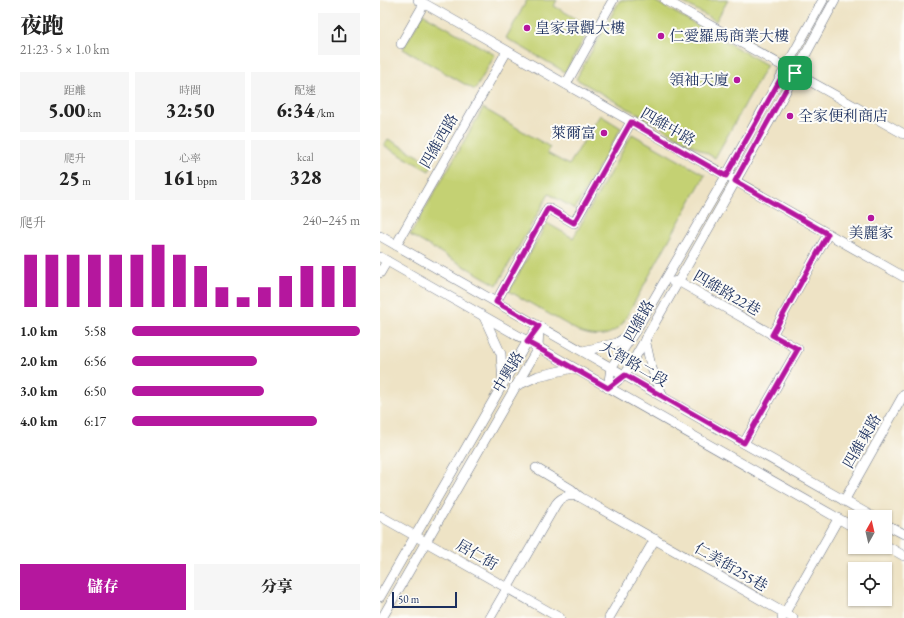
<!DOCTYPE html>
<html lang="zh-TW">
<head>
<meta charset="utf-8">
<style>
  body { margin:0; font-family:"EB Garamond","Noto Serif TC",serif; background:#f6f6f6; color:#222; height:100vh; display:flex; flex-direction:column; font-size:15px; white-space:nowrap }
  * { box-sizing:border-box; margin:0 }
  p { font-size:13px; color:#767676 }
  .icon { flex:none; width:22px; height:22px; fill:none; stroke:currentColor; stroke-width:2; stroke-linecap:round; stroke-linejoin:round }
  .map { position:relative; flex:1; overflow:hidden }
  .sheet { display:flex; flex-direction:column; background:#fff; width:380px }
  .sheet>* { flex:none }
  .needle { width:26px; rotate:8deg }
  .controls { position:absolute; left:468px; top:510px; display:grid; gap:8px }
  .controls a { display:grid; place-items:center; width:44px; height:44px; border-radius:0px; background:#fff; box-shadow:0 1px 3px #0004; font-size:20px }
  .scale { position:absolute; left:12px; bottom:10px; width:65px; box-sizing:border-box; padding-left:4px; border:2px solid #1b2f5e; border-top:0; font-size:11px; line-height:14px; white-space:nowrap; color:#1b2f5e; -webkit-text-stroke:3px #fdfcf7; paint-order:stroke }
  .pin { position:absolute; display:grid; place-items:center; width:34px; height:34px; color:#fff; margin:-17px; border-radius:8px; box-shadow:0 2px 6px #0006 }
  .round { display:grid; place-items:center; flex:none; width:42px; height:42px; border-radius:0px; background:#f6f6f6 }
  .headline { display:flex; align-items:center; justify-content:space-between; height:68px; padding:0 20px }
  h1 { font-size:22px; font-weight:800; line-height:30px }
  .metrics { display:grid; grid-template-columns:repeat(3,1fr); gap:6px; height:68px; padding:4px 20px }
  .metrics div { display:grid; align-content:center; border-radius:0px; background:#f6f6f6; text-align:center }
  .metrics b { font-size:20px; font-weight:800 }
  .metrics small { font-size:11px; font-weight:400 }
  .metrics p { font-size:11px }
  .chart { height:112px; padding:8px 20px }
  .chart p { display:flex; justify-content:space-between }
  .chart svg { width:100%; height:72px; margin-top:4px; stroke:#b5179e; stroke-width:6 }
  .cta { display:flex; gap:8px; margin-top:auto; padding:8px 20px }
  .cta a { flex:1; height:46px; border-radius:0px; background:#b5179e; color:#fff; font-size:16px; font-weight:800; line-height:46px; text-align:center }
  .cta a+a { background:#f6f6f6; color:#222 }
  ul { padding:0 20px; list-style:none; font-size:13px }
  li { display:grid; grid-template-columns:64px 48px 1fr; align-items:center; height:30px }
  li i { height:10px; border-radius:5px; background:#b5179e }
  main { display:flex; flex:1; min-height:0 }
  .map>svg:first-child { display:block }
  .green { fill:#c4d173; stroke:#708068 }
  .lines { fill:none; stroke-linecap:round; stroke-linejoin:round }
  .minor-casing { stroke:#656e82; stroke-width:10 }
  .minor { stroke:#fff; stroke-width:9 }
  .route-casing { stroke:#fff; stroke-width:8 }
  .route { stroke:#b5179e; stroke-width:5 }
  .poi-dot { fill:#b5179e; stroke:#fdfcf7; stroke-width:1.5 }
  .labels { text-anchor:middle; stroke-width:4; stroke-linejoin:round; paint-order:stroke }
  .poi-label { font-size:15px; fill:#1b2f5e; stroke:#fdfcf7; text-anchor:start }
  .street-label { font-size:15px; fill:#1b2f5e; stroke:#fdfcf7 }
</style>
</head>
<body>
<main>
<section class="sheet">
<div class="headline"><div><h1>夜跑</h1><p>21:23 · 5 × 1.0 km</p></div><a class="round"><svg class="icon" aria-label="share" viewBox="0 0 24 24"><path d="M12 15V3M7 8l5-5 5 5M5 13v7h14v-7"/></svg></a></div>
<div class="metrics">
<div><p>距離</p><b>5.00<small> km</small></b></div>
<div><p>時間</p><b>32:50</b></div>
<div><p>配速</p><b>6:34<small> /km</small></b></div>
</div>
<div class="metrics">
<div><p>爬升</p><b>25<small> m</small></b></div>
<div><p>心率</p><b>161<small> bpm</small></b></div>
<div><p>kcal</p><b>328</b></div>
</div>
<div class="chart"><p><span>爬升</span>240–245 m</p>
<svg viewBox="0 0 160 44" preserveAspectRatio="none"><path d="M5 44V12M15 44V12M25 44V12M35 44V12M45 44V12M55 44V12M65 44V6M75 44V12M85 44V19M95 44V32M105 44V38M115 44V32M125 44V25M135 44V19M145 44V19M155 44V19"/></svg>
</div>
<ul>
<li><b>1.0 km</b>5:58<i style="width:100%"></i></li>
<li><b>2.0 km</b>6:56<i style="width:55%"></i></li>
<li><b>3.0 km</b>6:50<i style="width:58%"></i></li>
<li><b>4.0 km</b>6:17<i style="width:81%"></i></li>
</ul>
<div class="cta"><a>儲存</a><a>分享</a></div>
</section>
<div class="map">
<svg width="524" height="618" viewBox="0 0 524 618">
  <rect width="100%" height="100%" fill="#fdfcf7"/>
  <filter id="ink" filterUnits="userSpaceOnUse"><feTurbulence type="fractalNoise" baseFrequency=".025" numOctaves="2"/><feDisplacementMap in="SourceGraphic" scale="8" xChannelSelector="R" yChannelSelector="G"/><feConvolveMatrix kernelMatrix="1 2 1 2 8 2 1 2 1" color-interpolation-filters="sRGB"/></filter>
  <filter id="wash" filterUnits="userSpaceOnUse"><feTurbulence type="fractalNoise" baseFrequency=".012" numOctaves="4" result="noise"/><feDisplacementMap in="SourceGraphic" scale="16" xChannelSelector="R" yChannelSelector="G"/><feGaussianBlur stdDeviation="0.9" result="paint"/><feColorMatrix in="noise" values="0 0 0 0 0 0 0 0 0 0 0 0 0 0 0 0 0 1.4 0 .05"/><feComposite in="paint" operator="in"/></filter>
  <g filter="url(#wash)">
    <rect width="100%" height="100%" fill="#eee3c5"/>
    <g class="green">
      <path d="M147,0H177L174,6L211,27L185,72L126,38Z"/>
      <path d="M240,0H273L387,65L335,158L196,79Z"/>
      <path d="M299,0H348L336,21Z"/>
      <path d="M43,14L115,55L95,90L23,49Z"/>
      <path d="M103,108L170,147L167,153L189,165L220,115L241,128L195,209L169,194L117,285L30,235Z"/>
      <path d="M252,134L325,175L243,323C231,337 217,338 200,332L129,291L167,223L193,238Z"/>
      <path d="M8,139L53,164L49,171L4,146Z"/>
    </g>
  </g>
  <g filter="url(#ink)">
    <g class="lines">
      <g class="minor-casing">
        <g id="minor">
          <path d="M38,0L524,277"/>
          <path d="M285,0L524,134"/>
          <path d="M21,44L44,4"/>
          <path d="M186,84L233,0"/>
          <path d="M0,236L493,517"/>
          <path d="M16,245L127,51"/>
          <path d="M0,257L475,528"/>
          <path d="M0,273L7,261"/>
          <path d="M293,282L298,281L418,349L364,443"/>
          <path d="M116,302L168,208L194,223L251,122"/>
          <path d="M104,317L121,354L123,384"/>
          <path d="M392,335L448,234"/>
          <path d="M265,339L271,366L283,397"/>
          <path d="M203,351L237,343L252,333"/>
          <path d="M134,387L158,376L193,368"/>
          <path d="M228,388L245,375L388,124L455,0"/>
          <path d="M228,388L231,368L256,330L346,176L443,0"/>
          <path d="M156,468L191,489L200,497"/>
          <path d="M464,501L524,394"/>
          <path d="M0,516L180,618"/>
          <path d="M505,524L524,534"/>
          <path d="M505,545L524,556"/>
          <path d="M0,597L147,342L159,326"/>
          <path d="M2,618L158,348L159,326"/>
          <path d="M110,618L176,504C182,496 191,494 200,497L413,618"/>
          <path d="M229,618L275,539"/>
          <path d="M402,618L458,519"/>
        </g>
      </g>
      <use href="#minor" class="minor"/>
    </g>
  </g>
  <g class="lines" filter="url(#ink)">
    <g class="route-casing">
      <path id="route" d="M406,69L415,73L355,181L448,234L392,335L418,349L364,443L245,375L228,388L158,348L147,342L159,326L116,302L168,208L194,223L251,122L346,176Z"/>
    </g>
    <use href="#route" class="route"/>
  </g>
  <g class="poi-dot">
    <circle cx="147" cy="28" r="4"/>
    <circle cx="281" cy="36" r="4"/>
    <circle cx="357" cy="80" r="4"/>
    <circle cx="410" cy="116" r="4"/>
    <circle cx="224" cy="133" r="4"/>
    <circle cx="491" cy="218" r="4"/>
  </g>
  <g class="labels">
    <g class="poi-label">
      <text x="155" y="33">皇家景觀大樓</text>
      <text x="289" y="41">仁愛羅馬商業大樓</text>
      <text x="349" y="85" text-anchor="end">領袖天廈</text>
      <text x="418" y="121">全家便利商店</text>
      <text x="216" y="138" text-anchor="end">萊爾富</text>
      <text x="491" y="238" text-anchor="middle">美麗家</text>
    </g>
    <g class="street-label">
      <text transform="translate(288 127) rotate(30)" y="5">四維中路</text>
      <text transform="translate(59 141) rotate(-60)" y="5">四維西路</text>
      <text transform="translate(347 293) rotate(30)" y="5">四維路22巷</text>
      <text transform="translate(259 321) rotate(-61)" y="5">四維路</text>
      <text transform="translate(254 364) rotate(30)" y="5">大智路二段</text>
      <text transform="translate(128 372) rotate(-59)" y="5">中興路</text>
      <text transform="translate(482 441) rotate(-60)" y="5">四維東路</text>
      <text transform="translate(97 555) rotate(30)" y="5">居仁街</text>
      <text transform="translate(351 567) rotate(30)" y="5">仁美街255巷</text>
    </g>
  </g>
</svg>
<div class="controls">
<a><svg class="needle" viewBox="-14 -14 28 28"><path d="M0-13l5 13h-10z" fill="#e53935"/><path d="M0 13l5-13h-10z" fill="#767676"/></svg></a>
<a><svg class="icon" aria-label="locate" viewBox="0 0 24 24"><circle cx="12" cy="12" r="6"/><path d="M12 2v4M12 18v4M2 12h4M18 12h4"/></svg></a>
</div>
<div class="scale">50 m</div>
<div class="pin" style="left:415px;top:73px;background:#1e9e55"><svg class="icon" aria-label="arrive" viewBox="0 0 24 24"><path d="M6 21V4h12l-3 4 3 4H6"/></svg></div>
</div>
</main>
</body>
</html>
